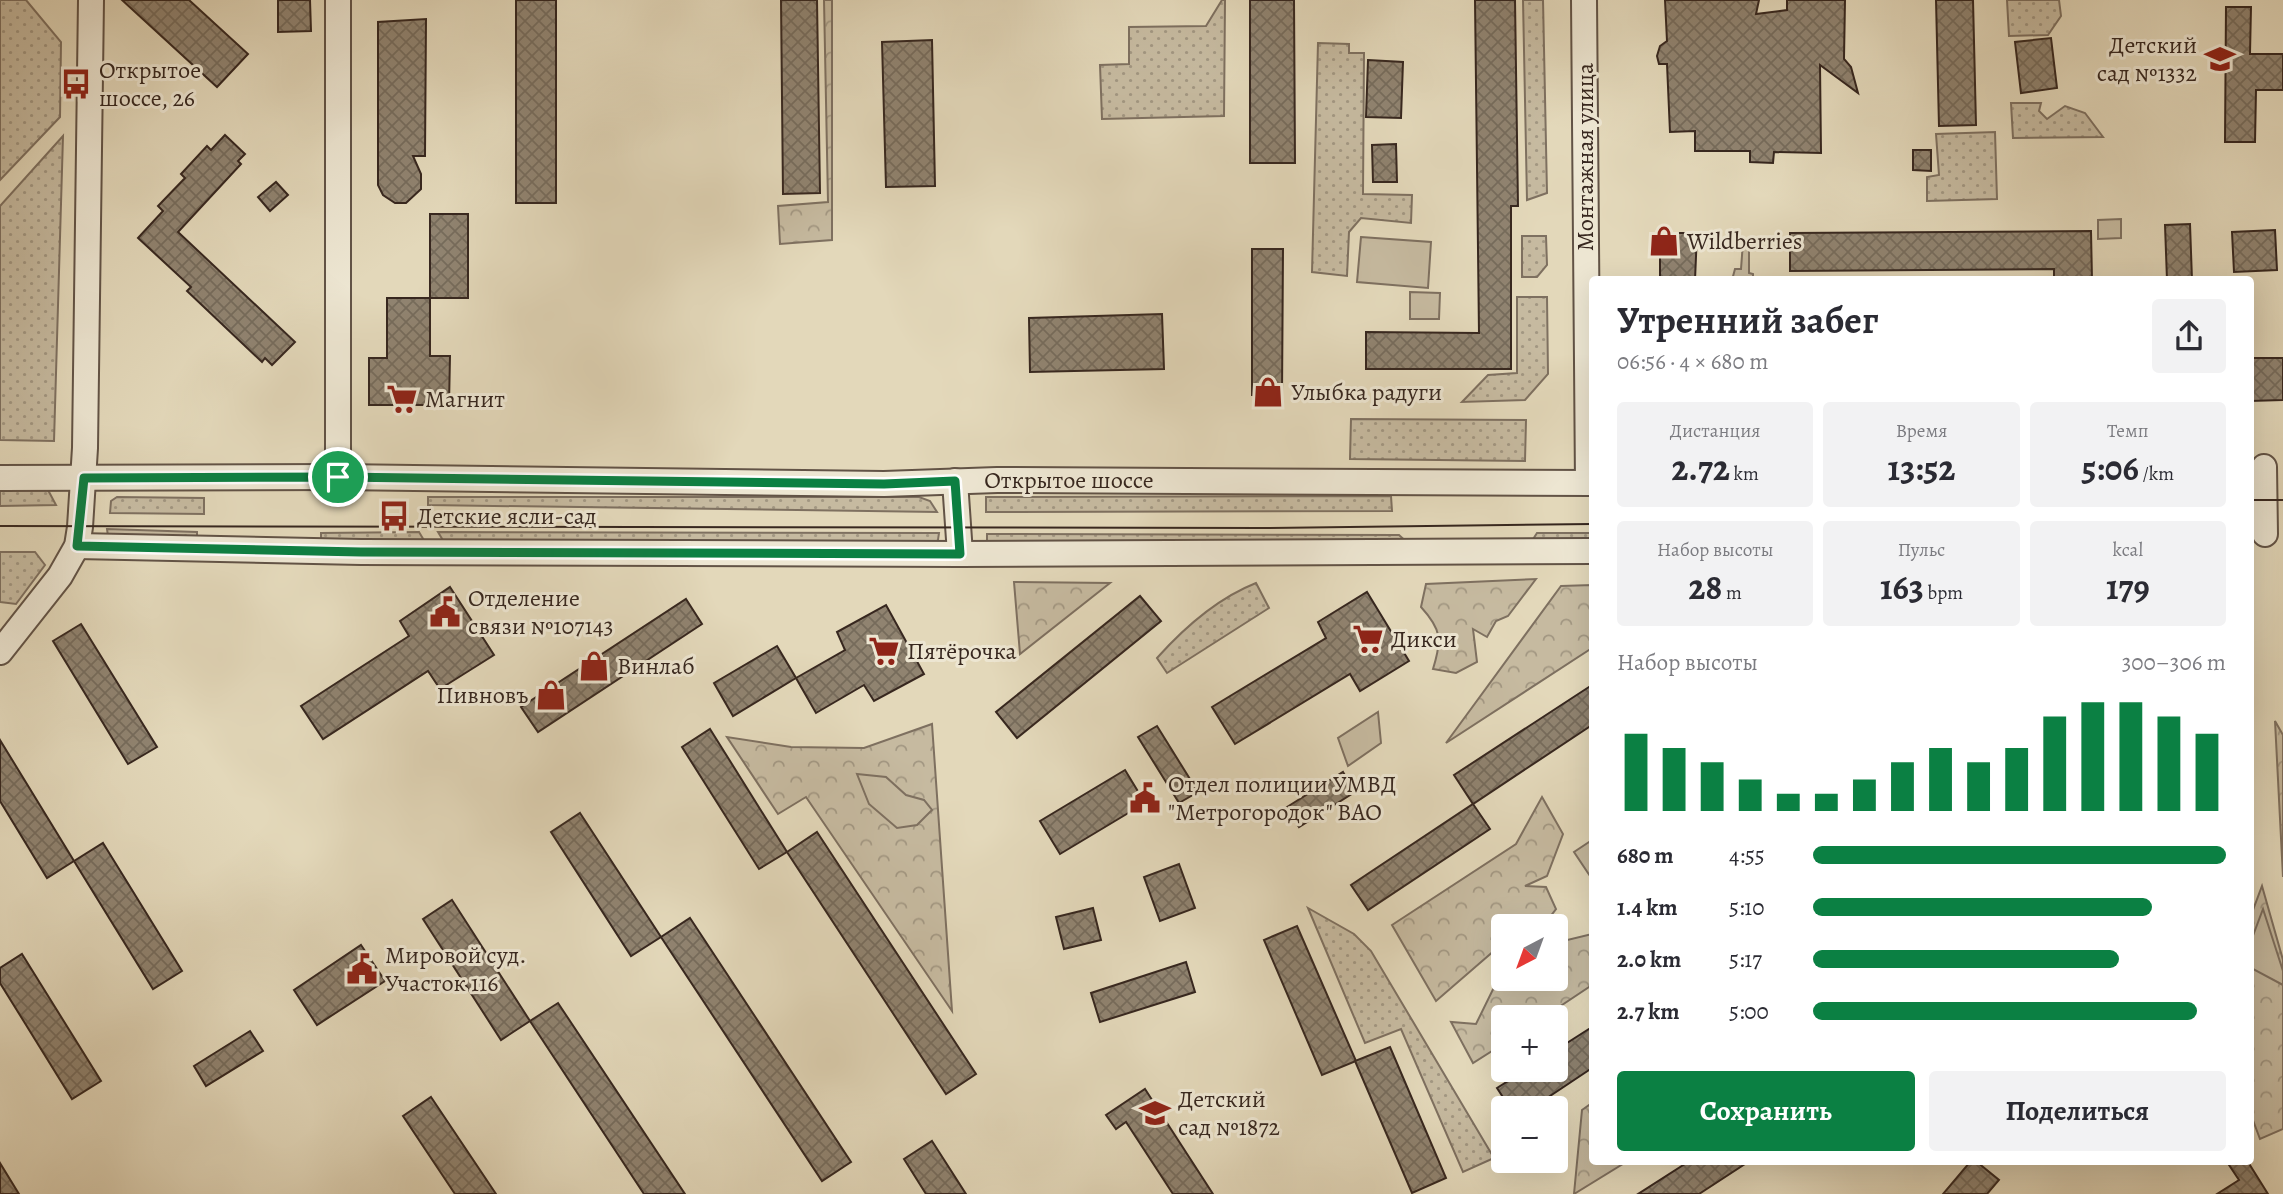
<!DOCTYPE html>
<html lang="ru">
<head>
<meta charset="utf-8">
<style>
  body { margin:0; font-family:Alegreya,serif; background:#f2f2f3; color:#2b2b33; height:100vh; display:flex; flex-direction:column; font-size:26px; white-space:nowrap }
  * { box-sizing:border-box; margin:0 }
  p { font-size:23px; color:#7c7c81 }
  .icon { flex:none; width:38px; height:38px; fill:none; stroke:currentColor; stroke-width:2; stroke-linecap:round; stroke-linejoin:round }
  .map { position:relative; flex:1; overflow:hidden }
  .details { position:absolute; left:1589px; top:276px; width:665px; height:889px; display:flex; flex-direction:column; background:#fff; border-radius:7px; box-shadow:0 7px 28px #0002 }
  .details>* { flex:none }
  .needle { width:46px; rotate:221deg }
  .fabs { position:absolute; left:1491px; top:914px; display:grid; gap:14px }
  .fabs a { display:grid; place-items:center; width:77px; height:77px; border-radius:7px; background:#fff; box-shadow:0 7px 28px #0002; font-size:35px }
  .pin { position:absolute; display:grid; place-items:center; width:60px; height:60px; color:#fff; margin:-30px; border:4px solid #fff; border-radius:50%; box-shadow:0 2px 7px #0007 }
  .round { display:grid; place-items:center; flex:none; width:74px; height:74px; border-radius:7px; background:#f2f2f3 }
  .overview { display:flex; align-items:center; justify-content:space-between; height:119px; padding:0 28px }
  h1 { font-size:38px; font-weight:600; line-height:52px }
  .figures { display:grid; grid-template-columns:repeat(3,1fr); gap:10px; height:119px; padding:7px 28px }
  .figures div { display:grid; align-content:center; border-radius:7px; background:#f2f2f3; text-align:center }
  .figures b { font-size:35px; font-weight:600 }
  .figures small { font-size:19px; font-weight:400 }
  .figures p { font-size:19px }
  .chart { height:196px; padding:14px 28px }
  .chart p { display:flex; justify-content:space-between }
  .chart svg { width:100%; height:126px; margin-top:7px; stroke:#0b8043; stroke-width:6 }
  .button { display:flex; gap:14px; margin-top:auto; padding:14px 28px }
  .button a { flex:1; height:80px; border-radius:7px; background:#0b8043; color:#fff; font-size:28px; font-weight:600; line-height:80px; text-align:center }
  .button a+a { background:#f2f2f3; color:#2b2b33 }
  ul { padding:0 28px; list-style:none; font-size:23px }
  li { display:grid; grid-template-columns:112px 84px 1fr; align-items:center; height:52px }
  li i { height:18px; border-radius:9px; background:#0b8043 }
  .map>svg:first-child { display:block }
  .grass { fill:url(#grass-dots); stroke:#7e7060; stroke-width:2 }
  .forest { fill:url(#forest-crowns); stroke:#7e7060; stroke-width:2 }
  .park { fill:#c6baa0; stroke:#7e7060; stroke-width:2 }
  .building { fill:url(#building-cross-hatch); stroke:#37271f; stroke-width:2 }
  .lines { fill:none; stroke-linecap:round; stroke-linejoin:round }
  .minor-casing { stroke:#625346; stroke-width:28 }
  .minor { stroke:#ede6d2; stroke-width:24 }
  .tram { stroke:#37271f; stroke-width:2 }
  .route-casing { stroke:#fff; stroke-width:14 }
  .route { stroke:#0b8043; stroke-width:9 }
  .labels { text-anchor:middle; stroke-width:6; stroke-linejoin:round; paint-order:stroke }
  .poi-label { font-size:24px; fill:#37271f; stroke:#ede6d2; text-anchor:start }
  .street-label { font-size:24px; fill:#37271f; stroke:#ede6d2 }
</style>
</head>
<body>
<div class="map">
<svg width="2283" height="1194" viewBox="0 0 2283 1194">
  <defs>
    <pattern id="grass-dots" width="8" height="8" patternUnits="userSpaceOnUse" patternTransform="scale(1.75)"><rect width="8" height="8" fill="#c6baa0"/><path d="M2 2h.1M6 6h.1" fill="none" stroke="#a29782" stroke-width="1.8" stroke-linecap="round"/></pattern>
    <pattern id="forest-crowns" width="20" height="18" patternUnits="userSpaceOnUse" patternTransform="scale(1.75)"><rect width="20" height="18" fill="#c6baa0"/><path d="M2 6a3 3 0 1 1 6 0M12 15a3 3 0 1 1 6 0" fill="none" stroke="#a29782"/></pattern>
    <pattern id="building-cross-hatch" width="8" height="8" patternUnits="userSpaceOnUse" patternTransform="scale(1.75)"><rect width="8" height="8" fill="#908370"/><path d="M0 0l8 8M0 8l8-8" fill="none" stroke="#766b5b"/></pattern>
  </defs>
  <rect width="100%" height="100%" fill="#e3d8ba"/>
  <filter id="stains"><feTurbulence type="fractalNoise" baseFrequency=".00286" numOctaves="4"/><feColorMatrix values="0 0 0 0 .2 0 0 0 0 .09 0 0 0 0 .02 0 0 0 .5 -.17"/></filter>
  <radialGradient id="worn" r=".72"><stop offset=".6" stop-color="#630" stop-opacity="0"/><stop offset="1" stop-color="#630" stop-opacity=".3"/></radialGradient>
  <g class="grass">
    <path d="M0,0H26L61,42L60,117L0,180Z"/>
    <path d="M1222,0H1225L1224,116L1102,119L1100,65L1129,64V27L1206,26Z"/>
    <path d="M1523,0H1543L1547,193L1527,200Z"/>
    <path d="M2007,0H2059L2061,16L2048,35L2009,36Z"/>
    <path d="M1318,43L1349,44V53H1364L1363,194L1412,195L1411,223L1361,218L1349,232L1347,276L1312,272Z"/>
    <path d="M2011,103H2041L2039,111L2047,119L2065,106L2085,113L2103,137L2013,138Z"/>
    <path d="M1995,132L1997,199L1927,201V177L1939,175L1936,134Z"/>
    <path d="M63,136L54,441L0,440V206Z"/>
    <path d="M1522,236H1546L1547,265L1537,277H1522Z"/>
    <path d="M1517,297H1547L1548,374L1525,400L1462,402L1488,375L1517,373Z"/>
    <path d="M1351,419L1526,420L1525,461L1350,459Z"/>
    <path d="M0,488L48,490L56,505L0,506Z"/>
    <path d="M1391,496L1392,511L986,512V497Z"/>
    <path d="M117,497L204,498V514L110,513L111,501Z"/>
    <path d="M428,497H919L930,501L937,512L428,505Z"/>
    <path d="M107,529L197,532V542L108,536Z"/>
    <path d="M419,532L425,542L321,541V533Z"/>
    <path d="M438,532L939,533L938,540L932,544L444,542Z"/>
    <path d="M1537,533H1592V542L1530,544Z"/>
    <path d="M987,534L1399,535L1410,545L987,544Z"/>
    <path d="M0,552H35L45,565L16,604L0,602Z"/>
    <path d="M1256,583L1269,608L1167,673L1157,658C1183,629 1218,598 1256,583Z"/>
    <path d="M1308,908L1354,934L1371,951L1494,1158L1463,1172L1401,1029L1365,1043Z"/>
  </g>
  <g class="forest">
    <path d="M824,0H832V240L780,244L778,206L828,202Z"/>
    <path d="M1536,579L1508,616L1496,621L1487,637L1473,629L1477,662L1456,673L1433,669C1442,640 1442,630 1421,607L1426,584Z"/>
    <path d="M1014,582L1110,583L1020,654Z"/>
    <path d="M1592,585V648L1446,743L1561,586Z"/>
    <path d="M2275,721L2283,735V877Z"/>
    <path d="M932,724L952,1011L806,797L778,814L727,737L791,747L864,748Z"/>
    <path d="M1542,797L1563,834L1547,876L1525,886L1546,887L1556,909L1543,926H1503V943L1436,1001L1392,925L1516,844Z"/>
    <path d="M2262,886L2283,960V1129L2260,1139L2251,1115L2250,918Z"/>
    <path d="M1592,934V985L1544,1017H1503V1044L1473,1063L1451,1022L1476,1024L1503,969V978H1536L1538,987L1559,983L1563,941Z"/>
    <path d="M1592,1103V1162H1626L1574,1194L1582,1110Z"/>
  </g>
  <g class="park">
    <path d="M2121,219V238L2098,239V220Z"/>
    <path d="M1361,237L1431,242L1428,288L1357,282Z"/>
    <path d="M1743,242H1749V273L1753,274V280H1732L1735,269H1741Z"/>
    <path d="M1410,292L1440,293L1439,319H1410Z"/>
    <path d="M1378,712L1381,743L1348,766L1338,738Z"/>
    <path d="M857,774L886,777L906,795L924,800L932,810L917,825L897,828L869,804Z"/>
    <path d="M1592,840V879L1574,852Z"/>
    <path d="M2263,909L2283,971V985L2251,968V941Z"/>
  </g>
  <g class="building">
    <path d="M122,0H189L248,54L217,87Z"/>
    <path d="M278,0H310L311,31L278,32Z"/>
    <rect x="516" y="0" width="40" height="203"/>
    <path d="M781,0H817L820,193L783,194Z"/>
    <path d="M1250,0H1294L1295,163H1250Z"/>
    <path d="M1475,0H1515L1518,206H1511V369H1366V332L1479,333Z"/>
    <path d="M1665,0H1759L1756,14L1787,10V0H1845L1844,59L1851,67L1858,93L1820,65L1821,153L1774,152L1773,163L1750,162V151H1695V131L1670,132L1667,64H1659L1657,56L1660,46L1667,41Z"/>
    <path d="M1936,0H1973L1976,125L1939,126Z"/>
    <path d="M2226,7H2251L2250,54H2283V90H2256L2255,142H2225Z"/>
    <path d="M426,19L425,156H413L421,174V189L406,203H395L383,195L378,185V22Z"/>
    <path d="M2051,38L2057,88L2021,93L2015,42Z"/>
    <path d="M932,40L935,186L886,187L882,42Z"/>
    <path d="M1368,60L1403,62L1401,118L1366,117Z"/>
    <path d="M225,135L245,154L238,161L241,164L178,232L295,342L272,365L265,358L262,362L187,291L191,287L138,238L163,211L158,206L185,178L181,174L207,146L211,150Z"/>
    <path d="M1396,144L1397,182H1373L1372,145Z"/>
    <path d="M1913,150H1931V171L1913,170Z"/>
    <path d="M276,182L288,195L270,211L258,197Z"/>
    <rect x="430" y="214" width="38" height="84"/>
    <path d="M2190,224L2192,280H2167L2165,225Z"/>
    <path d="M2275,230L2277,270L2234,272L2232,232Z"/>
    <path d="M2091,231L2092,280H2054V269L1790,271V233Z"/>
    <path d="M1660,233H1697L1695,280L1660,278Z"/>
    <path d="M1252,249H1283L1282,396L1252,395Z"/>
    <path d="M387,298H430V356H450L449,405H369V358H387Z"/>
    <path d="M1162,314L1164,369L1030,372L1029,318Z"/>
    <path d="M2250,358H2283V400L2250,401Z"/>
    <path d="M450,587L494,655L440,689L428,671L323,739L301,706L409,636L400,621Z"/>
    <path d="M1367,592L1409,661L1360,691L1350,674L1235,744L1212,707L1326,638L1318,622Z"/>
    <path d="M1140,596L1161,621L1017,738L996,712Z"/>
    <path d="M686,599L702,624L538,732L521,707Z"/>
    <path d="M886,605L924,674L874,701L864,685L816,713L796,678L845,650L837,632Z"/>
    <path d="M81,624L157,747L128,764L53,641Z"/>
    <path d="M777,646L796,678L733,716L714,683Z"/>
    <path d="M1592,685V725L1473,804L1454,775Z"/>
    <path d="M1157,726L1198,792L1179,803L1138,737Z"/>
    <path d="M710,729L787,852L759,869L682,747Z"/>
    <path d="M0,740L74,861L47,878L0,801Z"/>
    <path d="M1125,770L1145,803L1060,854L1040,821Z"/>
    <path d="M1343,772L1355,792L1299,827L1287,807Z"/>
    <path d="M1473,804L1490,829L1368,910L1351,885Z"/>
    <path d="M580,813L661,937L631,956L551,832Z"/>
    <path d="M817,832L976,1074L946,1094L787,852Z"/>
    <path d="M103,843L182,971L153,989L74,861Z"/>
    <path d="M1179,864L1195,908L1160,921L1144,877Z"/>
    <path d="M452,900L530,1021L501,1040L423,919Z"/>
    <path d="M1093,908L1101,940L1064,949L1056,917Z"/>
    <path d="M690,918L851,1162L822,1181L661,937Z"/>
    <path d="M1297,926L1356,1061L1322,1075L1264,940Z"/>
    <path d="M361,945L385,981L317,1025L294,990Z"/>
    <path d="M22,954L101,1081L72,1099L0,983V968Z"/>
    <path d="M1186,962L1195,992L1100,1022L1091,993Z"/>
    <path d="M558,1003L685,1194H644L530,1021Z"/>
    <path d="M1592,1027V1068L1532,1108H1510L1497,1088L1527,1069H1556V1050Z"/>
    <path d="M250,1031L263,1051L206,1086L194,1066Z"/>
    <path d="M1390,1047L1446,1178L1412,1193L1355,1061Z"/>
    <path d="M1145,1089L1213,1194H1173L1126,1122L1116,1129L1106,1115Z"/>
    <path d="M431,1097L496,1194H455L403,1116Z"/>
    <path d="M932,1141L966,1194H926L904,1159Z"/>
    <path d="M1688,1162H1748L1699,1194H1638Z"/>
    <path d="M1970,1162H1977L1999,1180L1987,1194H1943Z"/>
    <path d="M2227,1162H2248L2268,1194H2217L2239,1180Z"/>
    <path d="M0,1163L19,1194H0Z"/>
  </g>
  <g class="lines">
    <g class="minor-casing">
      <g id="minor">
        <path d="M338,0V477"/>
        <path d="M1584,0L1588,483"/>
        <path d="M2264,467L2265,534"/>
        <path d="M0,478L338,477L884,484L997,480L1592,483"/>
        <path d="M955,481L960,554"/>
        <path d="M77,546L361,552L960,554L1592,551"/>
        <path d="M0,652L60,576L77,546L80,527L85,448L91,0"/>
      </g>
    </g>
    <use href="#minor" class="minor"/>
    <g class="tram">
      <path d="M2250,500H2283"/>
      <path d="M0,526L1262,528L1592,524"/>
    </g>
  </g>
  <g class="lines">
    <g class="route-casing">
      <path id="route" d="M338,477L884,484L955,481L960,554L361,552L77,546L84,478Z"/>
    </g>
    <use href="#route" class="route"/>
  </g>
  <defs>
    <g id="school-bare" transform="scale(2.415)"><path d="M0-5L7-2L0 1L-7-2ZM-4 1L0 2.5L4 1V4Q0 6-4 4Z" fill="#8f2418" stroke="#ede6d2" stroke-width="2.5" paint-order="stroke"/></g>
    <g id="bus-bare" transform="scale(2.415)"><path d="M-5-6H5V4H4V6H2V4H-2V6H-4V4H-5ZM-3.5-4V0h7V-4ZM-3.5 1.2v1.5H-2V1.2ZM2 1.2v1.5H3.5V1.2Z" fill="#8f2418" stroke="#ede6d2" stroke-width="2.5" paint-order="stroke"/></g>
    <g id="shop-bare" transform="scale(2.415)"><path d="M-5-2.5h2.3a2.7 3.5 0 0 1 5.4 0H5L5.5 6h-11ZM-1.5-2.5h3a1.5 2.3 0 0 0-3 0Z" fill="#8f2418" stroke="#ede6d2" stroke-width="2.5" paint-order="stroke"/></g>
    <g id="supermarket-bare" transform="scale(2.415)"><path d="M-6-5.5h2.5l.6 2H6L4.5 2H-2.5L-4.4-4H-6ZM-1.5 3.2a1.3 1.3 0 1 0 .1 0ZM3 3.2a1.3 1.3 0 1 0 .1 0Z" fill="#8f2418" stroke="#ede6d2" stroke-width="2.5" paint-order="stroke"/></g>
    <g id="civic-bare" transform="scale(2.415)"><path d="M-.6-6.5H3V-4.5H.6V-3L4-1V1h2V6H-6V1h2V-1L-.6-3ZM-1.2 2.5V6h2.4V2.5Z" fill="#8f2418" stroke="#ede6d2" stroke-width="2.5" paint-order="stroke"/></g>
  </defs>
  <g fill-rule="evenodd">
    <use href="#school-bare" x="2220" y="59"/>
    <use href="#bus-bare" x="76" y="84"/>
    <use href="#shop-bare" x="1664" y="241"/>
    <use href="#shop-bare" x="1268" y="392"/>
    <use href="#supermarket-bare" x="402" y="399"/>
    <use href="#bus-bare" x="394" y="516"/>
    <use href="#civic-bare" x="445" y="612"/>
    <use href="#supermarket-bare" x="1368" y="639"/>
    <use href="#supermarket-bare" x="884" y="651"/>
    <use href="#shop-bare" x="594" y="666"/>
    <use href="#shop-bare" x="551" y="695"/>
    <use href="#civic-bare" x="1145" y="798"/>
    <use href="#civic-bare" x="362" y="969"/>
    <use href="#school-bare" x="1155" y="1113"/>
  </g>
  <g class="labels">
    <g class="poi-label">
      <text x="2197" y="53" text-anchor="end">Детский<tspan x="2197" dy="28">сад №1332</tspan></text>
      <text x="99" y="78">Открытое<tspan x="99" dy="28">шоссе, 26</tspan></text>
      <text x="1687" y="249">Wildberries</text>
      <text x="1291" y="400">Улыбка радуги</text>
      <text x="425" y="407">Магнит</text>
      <text x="417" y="524">Детские ясли-сад</text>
      <text x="468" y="606">Отделение<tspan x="468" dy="28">связи №107143</tspan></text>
      <text x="1391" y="647">Дикси</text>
      <text x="907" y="659">Пятёрочка</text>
      <text x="617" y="674">Винлаб</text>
      <text x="528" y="703" text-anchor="end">Пивновъ</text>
      <text x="1168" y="792">Отдел полиции УМВД<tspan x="1168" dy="28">"Метрогородок" ВАО</tspan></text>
      <text x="385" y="963">Мировой суд.<tspan x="385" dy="28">Участок 116</tspan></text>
      <text x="1178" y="1107">Детский<tspan x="1178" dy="28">сад №1872</tspan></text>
    </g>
    <g class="street-label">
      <text transform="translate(1585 157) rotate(-90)" y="8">Монтажная улица</text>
      <text x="1069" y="488">Открытое шоссе</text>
    </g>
  </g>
  <rect width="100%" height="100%" filter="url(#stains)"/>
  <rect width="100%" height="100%" fill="url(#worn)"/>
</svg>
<div class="fabs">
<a><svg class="needle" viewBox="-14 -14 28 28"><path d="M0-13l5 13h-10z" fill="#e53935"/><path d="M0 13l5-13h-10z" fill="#7c7c81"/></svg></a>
<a>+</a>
<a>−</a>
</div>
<div class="pin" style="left:338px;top:477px;background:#1e9e55"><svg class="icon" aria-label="arrive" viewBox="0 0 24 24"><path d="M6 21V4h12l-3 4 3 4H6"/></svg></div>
<section class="details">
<div class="overview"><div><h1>Утренний забег</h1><p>06:56 · 4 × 680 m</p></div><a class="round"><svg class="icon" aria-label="share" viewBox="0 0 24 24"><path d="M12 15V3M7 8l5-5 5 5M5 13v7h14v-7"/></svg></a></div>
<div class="figures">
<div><p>Дистанция</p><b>2.72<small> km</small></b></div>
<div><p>Время</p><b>13:52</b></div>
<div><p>Темп</p><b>5:06<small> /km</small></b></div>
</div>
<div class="figures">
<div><p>Набор высоты</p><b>28<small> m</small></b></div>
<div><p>Пульс</p><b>163<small> bpm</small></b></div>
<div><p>kcal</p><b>179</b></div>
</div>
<div class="chart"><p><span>Набор высоты</span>300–306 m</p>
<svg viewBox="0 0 160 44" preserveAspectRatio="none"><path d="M5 44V17M15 44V22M25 44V27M35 44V33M45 44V38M55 44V38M65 44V33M75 44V27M85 44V22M95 44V27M105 44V22M115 44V11M125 44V6M135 44V6M145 44V11M155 44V17"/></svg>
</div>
<ul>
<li><b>680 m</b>4:55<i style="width:100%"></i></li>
<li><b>1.4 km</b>5:10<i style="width:82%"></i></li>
<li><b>2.0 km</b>5:17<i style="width:74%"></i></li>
<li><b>2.7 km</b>5:00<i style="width:93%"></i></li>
</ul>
<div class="button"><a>Сохранить</a><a>Поделиться</a></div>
</section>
</div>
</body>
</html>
